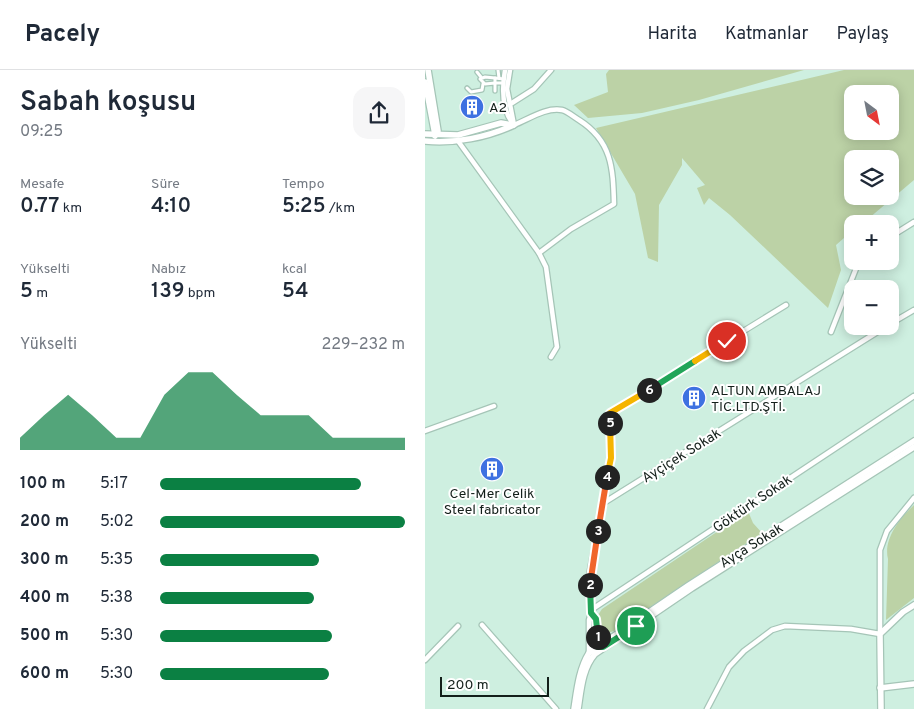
<!DOCTYPE html>
<html lang="tr">
<head>
<meta charset="utf-8">
<style>
  body { margin:0; font-family:Overpass,sans-serif; background:#f6f6f7; color:#1f2937; height:100vh; display:flex; flex-direction:column; font-size:19px; white-space:nowrap }
  * { box-sizing:border-box; margin:0 }
  p { font-size:16px; color:#747a83 }
  .icon { flex:none; width:28px; height:28px; fill:none; stroke:currentColor; stroke-width:2; stroke-linecap:round; stroke-linejoin:round }
  .map { position:relative; flex:1; overflow:hidden }
  .drawer { display:flex; flex-direction:column; background:#fff; width:425px }
  .drawer>* { flex:none }
  .needle { width:32px; rotate:148deg }
  .fabs { position:absolute; left:419px; top:15px; display:grid; gap:10px }
  .fabs a { display:grid; place-items:center; width:55px; height:55px; border-radius:10px; background:#fff; box-shadow:0 2px 12px #0003; font-size:25px }
  .scale { position:absolute; left:15px; bottom:12px; width:109px; box-sizing:border-box; padding-left:5px; border:2px solid #131f1a; border-top:0; font-size:14px; line-height:18px; white-space:nowrap; color:#131f1a; -webkit-text-stroke:4px #fff; paint-order:stroke }
  .pin { position:absolute; display:grid; place-items:center; width:42px; height:42px; color:#fff; margin:-21px; border:2px solid #fff; border-radius:50%; box-shadow:0 1px 5px #0007 }
  .km { position:absolute; width:25px; height:25px; margin:-12px; border-radius:50%; background:#222; color:#fff; font-size:14px; line-height:25px; text-align:center }
  .round { display:grid; place-items:center; flex:none; width:52px; height:52px; border-radius:15px; background:#f6f6f7 }
  .summary { display:flex; align-items:center; justify-content:space-between; height:85px; padding:0 20px }
  h1 { font-size:28px; font-weight:600; line-height:38px }
  .figures { display:grid; grid-template-columns:repeat(3,1fr); gap:8px; height:85px; padding:5px 20px }
  .figures div { display:grid; align-content:center }
  .figures b { font-size:21px; font-weight:600 }
  .figures small { font-size:14px; font-weight:400 }
  .figures p { font-size:14px }
  .chart { height:140px; padding:10px 20px }
  .chart p { display:flex; justify-content:space-between }
  .chart svg { width:100%; height:90px; margin-top:5px; fill:#0b8043; opacity:.7 }
  ul { padding:0 20px; list-style:none; font-size:16px }
  li { display:grid; grid-template-columns:80px 60px 1fr; align-items:center; height:38px }
  li i { height:12px; border-radius:6px; background:#0b8043 }
  header { display:flex; align-items:center; gap:30px; box-sizing:border-box; height:70px; padding:0 25px; background:#fff; border-bottom:1px solid #e0e1e3 }
  header strong { font-size:24px }
  nav { display:flex; gap:28px; margin-inline-start:auto; font-size:18px }
  main { display:flex; flex:1; min-height:0 }
  .map>svg:first-child { display:block }
  .green { fill:#bcd2a6; fill-rule:evenodd }
  .lines { fill:none; stroke-linecap:round; stroke-linejoin:round }
  .pedestrian-casing { stroke:#a5c5b7; stroke-width:5.5 }
  .minor-casing { stroke:#a5c5b7; stroke-width:7 }
  .tertiary-casing { stroke:#a5c5b7; stroke-width:8 }
  .pedestrian { stroke:#fff; stroke-width:3 }
  .minor { stroke:#fff; stroke-width:4.5 }
  .tertiary { stroke:#fff; stroke-width:5.5 }
  .split-1-casing { stroke:#fff; stroke-width:10 }
  .split-2-casing { stroke:#fff; stroke-width:10 }
  .split-3-casing { stroke:#fff; stroke-width:10 }
  .split-4-casing { stroke:#fff; stroke-width:10 }
  .split-5-casing { stroke:#fff; stroke-width:10 }
  .split-6-casing { stroke:#fff; stroke-width:10 }
  .split-7-casing { stroke:#fff; stroke-width:10 }
  .split-8-casing { stroke:#fff; stroke-width:10 }
  .split-1 { stroke:#22a559; stroke-width:6 }
  .split-2 { stroke:#22a559; stroke-width:6 }
  .split-3 { stroke:#f0652b; stroke-width:6 }
  .split-4 { stroke:#f0652b; stroke-width:6 }
  .split-5 { stroke:#f5b400; stroke-width:6 }
  .split-6 { stroke:#f5b400; stroke-width:6 }
  .split-7 { stroke:#22a559; stroke-width:6 }
  .split-8 { stroke:#f5b400; stroke-width:6 }
  .labels { text-anchor:middle; stroke-width:4; stroke-linejoin:round; paint-order:stroke }
  .poi-label { font-size:14px; fill:#131f1a; stroke:#fff; text-anchor:start }
  .street-label { font-size:14px; fill:#131f1a; stroke:#fff }
</style>
</head>
<body>
<header>
<strong>Pacely</strong>
<nav><a>Harita</a><a>Katmanlar</a><a>Paylaş</a></nav>
</header>
<main>
<section class="drawer">
<div class="summary"><div><h1>Sabah koşusu</h1><p>09:25</p></div><a class="round"><svg class="icon" aria-label="share" viewBox="0 0 24 24"><path d="M12 15V3M7 8l5-5 5 5M5 13v7h14v-7"/></svg></a></div>
<div class="figures">
<div><p>Mesafe</p><b>0.77<small> km</small></b></div>
<div><p>Süre</p><b>4:10</b></div>
<div><p>Tempo</p><b>5:25<small> /km</small></b></div>
</div>
<div class="figures">
<div><p>Yükselti</p><b>5<small> m</small></b></div>
<div><p>Nabız</p><b>139<small> bpm</small></b></div>
<div><p>kcal</p><b>54</b></div>
</div>
<div class="chart"><p><span>Yükselti</span>229–232 m</p>
<svg viewBox="0 0 160 44" preserveAspectRatio="none"><path d="M0 44V38L10 27L20 17L30 27L40 38L50 38L60 17L70 6L80 6L90 17L100 27L110 27L120 27L130 38L140 38L150 38L160 38V44z"/></svg>
</div>
<ul>
<li><b>100 m</b>5:17<i style="width:82%"></i></li>
<li><b>200 m</b>5:02<i style="width:100%"></i></li>
<li><b>300 m</b>5:35<i style="width:65%"></i></li>
<li><b>400 m</b>5:38<i style="width:63%"></i></li>
<li><b>500 m</b>5:30<i style="width:70%"></i></li>
<li><b>600 m</b>5:30<i style="width:69%"></i></li>
</ul>
</section>
<div class="map">
<svg width="489" height="639" viewBox="0 0 489 639">
  <rect width="100%" height="100%" fill="#ceefe0"/>
  <g class="green">
    <path d="M184,0H379L274,30L217,43L163,48L149,35L183,22L181,4Z"/>
    <path d="M419,0H489V110L437,154H428L427,161L411,175L416,200L403,238L305,145L284,128L279,135L272,118L280,115L257,88V95L234,135L233,192L223,188L210,124L171,58ZM428,24H465V61H428ZM428,89H465V126H428Z"/>
    <path d="M489,435V528L461,550L463,489C458,469 475,448 489,435Z"/>
    <path d="M323,441L328,453L337,463L189,561L179,564L174,563L173,545L177,539Z"/>
  </g>
  <g class="lines">
    <g class="pedestrian-casing">
      <g id="pedestrian">
        <path d="M73,0L74,8"/>
        <path d="M52,2L56,7"/>
        <path d="M78,13H70V8L79,9"/>
        <path d="M42,18L46,22L57,20L58,14"/>
        <path d="M70,21V13L60,14L55,9L60,7L70,8"/>
      </g>
    </g>
    <g class="minor-casing">
      <g id="minor">
        <path d="M80,0C77,18 76,40 89,55"/>
        <path d="M85,0L82,19L89,55"/>
        <path d="M87,33L109,19L126,0"/>
        <path d="M89,55C104,49 121,37 137,40C142,41 149,47 154,50C187,71 188,98 189,134L146,159L114,183"/>
        <path d="M33,71L114,183L121,197L132,277L126,287"/>
        <path d="M465,167L489,152"/>
        <path d="M465,254L489,240"/>
        <path d="M406,262L434,191"/>
        <path d="M0,361L69,336"/>
        <path d="M177,434L462,256"/>
        <path d="M166,540L489,326"/>
        <path d="M166,543L171,549L172,577"/>
        <path d="M57,555L131,639"/>
        <path d="M164,583V550L166,543L164,506L186,388L185,343L361,235"/>
        <path d="M0,590L33,556"/>
        <path d="M282,639L304,597L319,581L347,560L360,556L426,559L455,564V480L462,461L489,428"/>
      </g>
    </g>
    <g class="tertiary-casing">
      <g id="tertiary">
        <path d="M3,0L13,61L10,66"/>
        <path d="M0,12L10,65"/>
        <path d="M0,64L33,65L76,53L87,55"/>
        <path d="M0,71C30,74 63,67 89,55"/>
        <path d="M455,618L489,614"/>
        <path d="M149,639C152,620 154,599 164,583L264,515L489,371"/>
        <path d="M153,639C156,620 157,599 170,584L267,518L489,377"/>
        <path d="M456,639L455,564L478,542L489,535"/>
      </g>
    </g>
    <use href="#pedestrian" class="pedestrian"/>
    <use href="#minor" class="minor"/>
    <use href="#tertiary" class="tertiary"/>
  </g>
  <g class="lines">
    <g class="split-1-casing">
      <path id="split-1" d="M173,567V577H178L211,556"/>
    </g>
    <g class="split-2-casing">
      <path id="split-2" d="M165,515L166,543L171,549L173,567"/>
    </g>
    <g class="split-3-casing">
      <path id="split-3" d="M165,515L173,461"/>
    </g>
    <g class="split-4-casing">
      <path id="split-4" d="M173,461L182,407"/>
    </g>
    <g class="split-5-casing">
      <path id="split-5" d="M182,407L186,388L185,353"/>
    </g>
    <g class="split-6-casing">
      <path id="split-6" d="M185,353V343L224,320"/>
    </g>
    <g class="split-7-casing">
      <path id="split-7" d="M224,320L270,291"/>
    </g>
    <g class="split-8-casing">
      <path id="split-8" d="M270,291L302,271"/>
    </g>
    <use href="#split-1" class="split-1"/>
    <use href="#split-2" class="split-2"/>
    <use href="#split-3" class="split-3"/>
    <use href="#split-4" class="split-4"/>
    <use href="#split-5" class="split-5"/>
    <use href="#split-6" class="split-6"/>
    <use href="#split-7" class="split-7"/>
    <use href="#split-8" class="split-8"/>
  </g>
  <defs>
    <g id="building-disc" transform="scale(1.25)"><circle r="9.5" fill="#3e71e1" stroke="#fff"/><path d="M-4-6H4V6H1V3H-1V6H-4ZM-2.5-4.3h1.7v1.8h-1.7ZM.8-4.3h1.7v1.8H.8ZM-2.5-1h1.7V.8h-1.7ZM.8-1h1.7V.8H.8Z" fill="#fff"/></g>
  </defs>
  <g fill-rule="evenodd">
    <use href="#building-disc" x="47" y="37"/>
    <use href="#building-disc" x="269" y="328"/>
    <use href="#building-disc" x="67" y="399"/>
  </g>
  <g class="labels">
    <g class="poi-label">
      <text x="64" y="42">A2</text>
      <text x="286" y="325">ALTUN AMBALAJ<tspan x="286" dy="16">TİC.LTD.ŞTİ.</tspan></text>
      <text x="67" y="428" text-anchor="middle">Cel-Mer Celik<tspan x="67" dy="16">Steel fabricator</tspan></text>
    </g>
    <g class="street-label">
      <text transform="translate(256 385) rotate(-32)" y="5">Ayçiçek Sokak</text>
      <text transform="translate(327 433) rotate(-34)" y="5">Göktürk Sokak</text>
      <text transform="translate(326 475) rotate(-32)" y="5">Ayça Sokak</text>
    </g>
  </g>
</svg>
<div class="fabs">
<a><svg class="needle" viewBox="-14 -14 28 28"><path d="M0-13l5 13h-10z" fill="#e53935"/><path d="M0 13l5-13h-10z" fill="#747a83"/></svg></a>
<a><svg class="icon" aria-label="layers" viewBox="0 0 24 24"><path d="M12 4l9 5-9 5-9-5zM3 14l9 5 9-5"/></svg></a>
<a>+</a>
<a>−</a>
</div>
<div class="scale">200 m</div>
<div class="pin" style="left:211px;top:556px;background:#1e9e55"><svg class="icon" aria-label="arrive" viewBox="0 0 24 24"><path d="M6 21V4h12l-3 4 3 4H6"/></svg></div>
<div class="pin" style="left:302px;top:271px;background:#d93025"><svg class="icon" aria-label="check" viewBox="0 0 24 24"><path d="M5 12l5 5 9-10"/></svg></div>
<b class="km" style="left:173px;top:567px">1</b>
<b class="km" style="left:165px;top:515px">2</b>
<b class="km" style="left:173px;top:461px">3</b>
<b class="km" style="left:182px;top:407px">4</b>
<b class="km" style="left:185px;top:353px">5</b>
<b class="km" style="left:224px;top:320px">6</b>
</div>
</main>
</body>
</html>
